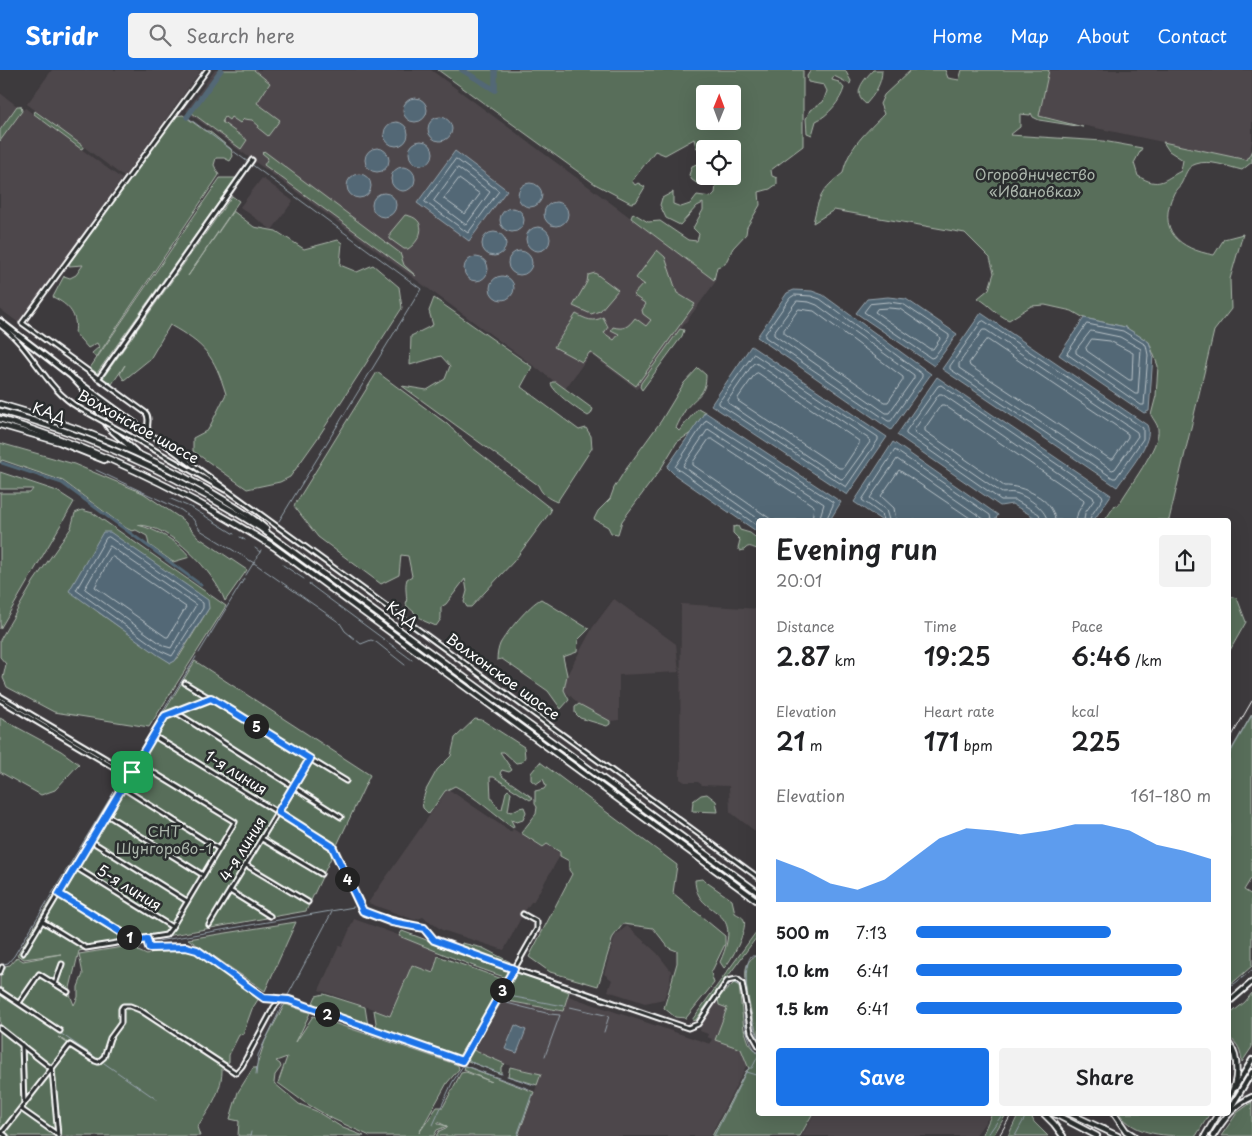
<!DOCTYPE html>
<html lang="en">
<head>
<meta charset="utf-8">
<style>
  body { margin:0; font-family:"Playpen Sans",sans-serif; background:#f2f2f2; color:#202124; height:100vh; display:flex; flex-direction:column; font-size:19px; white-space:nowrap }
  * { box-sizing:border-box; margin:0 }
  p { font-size:16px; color:#757577 }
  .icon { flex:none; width:28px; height:28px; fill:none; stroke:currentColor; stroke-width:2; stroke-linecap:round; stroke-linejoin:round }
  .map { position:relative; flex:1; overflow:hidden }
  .side { position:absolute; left:756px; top:448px; width:475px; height:598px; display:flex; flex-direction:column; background:#fff; border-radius:5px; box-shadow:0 5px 20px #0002 }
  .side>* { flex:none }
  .needle { width:32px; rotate:1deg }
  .buttons { position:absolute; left:696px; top:15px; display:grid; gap:10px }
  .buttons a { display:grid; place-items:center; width:45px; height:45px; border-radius:5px; background:#fff; box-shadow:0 5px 20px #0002; font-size:25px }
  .pin { position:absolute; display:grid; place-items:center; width:42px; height:42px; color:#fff; margin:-21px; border-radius:10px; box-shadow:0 2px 8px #0006 }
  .km { position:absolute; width:25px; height:25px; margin:-12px; border-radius:50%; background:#222; color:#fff; font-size:14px; line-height:25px; text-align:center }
  .round { display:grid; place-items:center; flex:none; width:52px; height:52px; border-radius:5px; background:#f2f2f2 }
  .headline { display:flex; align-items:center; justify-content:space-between; height:85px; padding:0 20px }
  h1 { font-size:28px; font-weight:600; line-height:38px }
  .figures { display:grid; grid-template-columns:repeat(3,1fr); gap:8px; height:85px; padding:5px 20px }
  .figures div { display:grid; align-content:center }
  .figures b { font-size:25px; font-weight:600 }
  .figures small { font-size:14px; font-weight:400 }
  .figures p { font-size:14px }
  .chart { height:140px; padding:10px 20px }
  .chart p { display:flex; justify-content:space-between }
  .chart svg { width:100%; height:90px; margin-top:5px; fill:#1a73e8; opacity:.7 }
  .primary-button { display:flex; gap:10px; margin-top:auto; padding:10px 20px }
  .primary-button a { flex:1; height:58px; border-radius:5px; background:#1a73e8; color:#fff; font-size:20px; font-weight:600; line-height:58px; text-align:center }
  .primary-button a+a { background:#f2f2f2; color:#202124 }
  ul { padding:0 20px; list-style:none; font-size:16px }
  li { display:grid; grid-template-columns:80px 60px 1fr; align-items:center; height:38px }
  li i { height:12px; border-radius:6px; background:#1a73e8 }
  header { display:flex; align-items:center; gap:30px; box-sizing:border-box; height:70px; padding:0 25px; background:#1a73e8; color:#fff }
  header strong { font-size:24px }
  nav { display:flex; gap:28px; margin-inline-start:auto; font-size:18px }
  .search { width:350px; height:45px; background:#f2f2f2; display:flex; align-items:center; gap:12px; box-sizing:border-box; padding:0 18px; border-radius:5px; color:#757577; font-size:19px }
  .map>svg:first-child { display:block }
  .built { fill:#4e474b }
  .green { fill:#596e5a; stroke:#acb6ac; fill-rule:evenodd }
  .water { fill:#526876; stroke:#97a4ad }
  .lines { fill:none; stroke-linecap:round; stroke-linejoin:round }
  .shore { stroke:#bac3c8; stroke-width:1 }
  .stream { stroke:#97a4ad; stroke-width:1 }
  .canal { stroke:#526876; stroke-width:3 }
  .river { stroke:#526876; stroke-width:5.5 }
  .minor-casing { stroke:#fff; stroke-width:7 }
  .major-casing { stroke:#fff; stroke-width:8 }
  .highway-casing { stroke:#fff; stroke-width:8 }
  .minor { stroke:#2a2d2e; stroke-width:3 }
  .major { stroke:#2a2d2e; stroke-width:4 }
  .highway { stroke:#2a2d2e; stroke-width:4.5 }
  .rail { stroke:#fff; stroke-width:1 }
  .minor-bridge-casing { stroke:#fff; stroke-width:7; stroke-linecap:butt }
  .minor-bridge { stroke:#2a2d2e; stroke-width:3 }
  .route-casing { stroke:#fff; stroke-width:10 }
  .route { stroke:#1a73e8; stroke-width:6 }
  .labels { text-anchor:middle; stroke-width:5; stroke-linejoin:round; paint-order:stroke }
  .park-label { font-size:15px; fill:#acb6ac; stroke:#2a2d2e }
  .street-label { font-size:15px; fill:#fff; stroke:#2a2d2e }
</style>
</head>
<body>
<header>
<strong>Stridr</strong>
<div class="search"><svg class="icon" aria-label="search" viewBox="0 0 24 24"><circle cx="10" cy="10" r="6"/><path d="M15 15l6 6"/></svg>Search here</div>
<nav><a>Home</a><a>Map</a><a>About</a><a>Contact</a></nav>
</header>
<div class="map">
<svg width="1252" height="1066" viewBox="0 0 1252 1066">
  <rect width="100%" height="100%" fill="#3d3a3d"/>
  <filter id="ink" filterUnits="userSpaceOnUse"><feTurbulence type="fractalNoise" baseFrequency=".02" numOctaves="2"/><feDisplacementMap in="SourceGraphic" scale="10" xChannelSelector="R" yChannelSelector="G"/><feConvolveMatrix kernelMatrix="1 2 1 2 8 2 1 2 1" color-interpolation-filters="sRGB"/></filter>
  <g filter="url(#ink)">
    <g class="built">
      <path d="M52,0H201L124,107L27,34Z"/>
      <path d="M215,0H431L716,211L637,319L590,284L565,319L186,41Z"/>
      <path d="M1049,0H1252V71L1248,90L1039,46Z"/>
      <path d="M0,23L17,36L0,60Z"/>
      <path d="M25,38L122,109L19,253L0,239V71Z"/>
      <path d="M262,108L293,131L272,160L240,137Z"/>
      <path d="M614,529L676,574L679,602L619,605V650L610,651L579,634L564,620L567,605L593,557Z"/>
      <path d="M681,534L759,539V764L730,742L729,716L702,715L698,712H685L680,709Z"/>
      <path d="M448,719L511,762L513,759L543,778L547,775L561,784L533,832H531L523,844L504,880L442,860L423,847L415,850L368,833Z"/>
      <path d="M354,849L439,880L432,902L412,895L390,945L319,920L339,876L342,877Z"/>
      <path d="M627,856L657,883L671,901L670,912L664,929L645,933L608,921L612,910L604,904L615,866Z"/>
      <path d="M568,926L710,974L712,969L707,967L708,964L700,961L702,952L714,932L727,938L747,995L710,1066H519L541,1004L508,995L473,980L502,930L563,941Z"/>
      <path d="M815,1042H991L992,1043L975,1066H802Z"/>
    </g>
    <g class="green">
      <path d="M223,0H254L270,13L257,33L280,50L268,66L258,58L259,56L252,50L244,49L240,53L231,47L229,50L225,47L222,52L247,70L241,79L192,43Z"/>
      <path d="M438,0H803V76L771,100L772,106L777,108V114L770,119L759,122L760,135L747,157L746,164L733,178L725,194L717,197L714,210L631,148L633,143L648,152L660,151L688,170L697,171L699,164L693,158L703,140V133L697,136L680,155L666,148L660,135L662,128L673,122V134L681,137L690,134L697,125L711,127L715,123L716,115L714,109L698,114L692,110L689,105L692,96L699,93L703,84L696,77L694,69L665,85L655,81L632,111L635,115L638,113L645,117L636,132L631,133L595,114ZM705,24H732V51H705ZM705,79H732V106H705Z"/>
      <path d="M811,0H845L851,11L850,14L834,6L832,10L839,12L844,18C841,30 828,46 816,51L812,65L807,63L806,49L810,40L823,32L827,21L824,15L808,12L807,6Z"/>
      <path d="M873,0H882C882,13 875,24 866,34C851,23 864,10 873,0Z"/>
      <path d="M911,0H945L948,8L959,10L962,0H1049L1039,46L1083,57L1039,50L1033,47L1031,43L1030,45L1020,44V57L1010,65L1103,71L1142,78L1134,93L1138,106C1160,119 1163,110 1181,101L1183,90L1169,81L1163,72L1247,90L1252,80V92L1242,100C1229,97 1209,89 1196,94C1186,97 1186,105 1181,114C1179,117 1176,119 1174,123C1156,160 1179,179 1214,185L1224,169L1243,164L1230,209L1231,239L1214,261L1169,450H1105L1115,435L1118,436C1127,419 1161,376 1158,359C1158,355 1153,349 1151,345L1156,326L1158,296L1149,272L1125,257L1084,248L1072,241L1045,235L1031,236L1009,250C997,245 990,235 978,228L989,219L994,203L990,188L965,163L834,140L813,153C819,126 821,120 843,103C848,77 867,62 884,44L880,34L884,25Z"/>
      <path d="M17,36H21L22,41L0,71V60Z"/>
      <path d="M35,41L83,76V78L81,79L34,44Z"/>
      <path d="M183,45L205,61H209L231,79L233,86L230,91L224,88H216L214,95L219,105L96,288L92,283L99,277L97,273L88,278L75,263C78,245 69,235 53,227L64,206L70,208L76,205L83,195L69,196L70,192L175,46Z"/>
      <path d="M264,81L400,183L404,195L416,206L264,95L268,88L262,83Z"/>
      <path d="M220,108H236L97,303L90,298Z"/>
      <path d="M232,126L239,131L188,206L233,141L254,157L276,161L304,179L338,170L342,173L340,195L357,202L373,195L399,217L402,238L317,369L290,407L280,412L247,419L193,381V368L208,360L226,324C214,285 205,275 170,255L150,289L124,310L120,304L125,295L112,314L103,308Z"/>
      <path d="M405,145C428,148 423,169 408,179H404L390,169V163Z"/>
      <path d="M657,180L665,187L677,223L695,234L636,316L590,282L582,292L554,277L576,244C586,249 593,253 603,247L608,257L604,263L614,270L619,264L611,260L613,257C624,260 628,257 635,248L646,256L651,250L643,244L642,240L646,234L633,225L643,214L645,215L636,208Z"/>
      <path d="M595,203L618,220L600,241L591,244L573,236L587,212L588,205Z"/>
      <path d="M434,228L532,297L521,317L579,360L586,358L591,366L592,378L557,432C547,428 542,424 538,415L402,316L427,320L445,309L450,296L441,286L410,295L411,266L433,255L429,241Z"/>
      <path d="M680,259L684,260L682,266L642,320L640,317L641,313Z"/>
      <path d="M698,298L706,305C706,325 697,325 686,339C682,345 679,352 676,358L679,361L698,338L705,342L691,363L677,372L660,400L622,451L618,464L611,463L608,457L594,449L598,441L610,429L614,418L624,402L661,351L684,313Z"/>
      <path d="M377,302L447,354L469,375L550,438L551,441L514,491L471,537H467L464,532L467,521L465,509L446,534L441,537V549L436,556L424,551L406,535C408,526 404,518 407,509L412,506L408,486L401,485L399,505L381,514L318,467L294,436Z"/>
      <path d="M552,312H556L593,339L591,344L588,346C578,340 555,324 551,314Z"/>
      <path d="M0,373L74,394L143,423L183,450L198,467L247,500L225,531C214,502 171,455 138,455C157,460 178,471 190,487L173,492L149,475L147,466L136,460L132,461L126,458L63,411L2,390L0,393Z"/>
      <path d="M0,402L57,421L74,432L0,559V423H30L33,419H0Z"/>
      <path d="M82,440L93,443L226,536L149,657L54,642L7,617L3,608L6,594L0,587V570L34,511L71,458L75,443ZM209,538L179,587L171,593L98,542Z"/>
      <path d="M738,456L740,460L750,463L759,470V479C752,479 750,473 744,480L740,481L738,478L740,470L733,463V457Z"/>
      <path d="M1229,526L1237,528L1246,552L1229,582Z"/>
      <path d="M541,529L589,559L578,570L577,582L563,587L567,605L564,620L569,630L561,639L548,621L502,589L497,590C497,585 498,579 500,574C505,564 530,534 541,529Z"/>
      <path d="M195,591L370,705L306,841C230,854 155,869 79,881L69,922L74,935L78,927V917L83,904L79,884L142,874L138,881L147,885C161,876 182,877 197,882L259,928L252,939L243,964L239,965L229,985V992L225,993L137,936L119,935L120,953L110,968L104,986L98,991L58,967L70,975L52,998L55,1007L58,1066H0V897L10,895L17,887L23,891L61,884L24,889L17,885Z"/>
      <path d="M579,634L610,651V654L607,656L580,648L575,643V637Z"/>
      <path d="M1252,644V807L1244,820L1252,825V896L1229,916V684Z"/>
      <path d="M0,648L61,681L79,694L55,720L41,725L0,702Z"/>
      <path d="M475,649L482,650L524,677L525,687L522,692L516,693L504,682H500L512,700L509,702L502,700L500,703L503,707L533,728L530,730L494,707H490L491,728L499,739H502L506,722L508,720L511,722L508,741L511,742L519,738L524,737L526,742L523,750L517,752L511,750L514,756L513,758C493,744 476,727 455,716L445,721L429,744L423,738L422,732L426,720L437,700L451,686L455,668Z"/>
      <path d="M540,692L677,795L673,823L725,866V874L711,903L714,913L686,948L675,947L664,938L677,893V881L669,878L653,858L623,854L613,867L598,916L550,902L529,887L572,804L569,800V791L560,786V782L547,774L543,777L521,763L536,744L537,737L535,734V721L544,719L546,716L543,709L536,714L531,710V703Z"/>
      <path d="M707,724L716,731L718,742L692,741L693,731L701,725Z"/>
      <path d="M702,809L732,830L735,843C738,845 743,847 744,850C748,859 731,892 724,898L720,892C747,832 696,850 695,810Z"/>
      <path d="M296,852L265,921L188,869Z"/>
      <path d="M759,858V864L695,951L692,950Z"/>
      <path d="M402,861L503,898L507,900V904L504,907C468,895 434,880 399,866Z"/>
      <path d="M462,873L483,878L510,892L506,894L461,879Z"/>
      <path d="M438,886L505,910L459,986L377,959L374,940L390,946L412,895L433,903Z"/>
      <path d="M755,886L759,887V966C752,953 744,913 746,899C747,893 750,889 755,886Z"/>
      <path d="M516,903H521L569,922L563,941L502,930L473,980L505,994L501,997V1004L468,991L467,987Z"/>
      <path d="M734,913L739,916L744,959L749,973L759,985V1042L813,1043L800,1066H712L746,1001L749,999L741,979L715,970L727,938L719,935L718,928Z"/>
      <path d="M1252,923V977L1242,992C1241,980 1238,974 1229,967V945L1245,932Z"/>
      <path d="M324,924L365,937L368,956L312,935L316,926Z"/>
      <path d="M285,934L310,943L296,972L313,946L458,995L459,999L447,1013L419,1063L437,1037H443L461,1003L466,1002L492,1012L464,1000L465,996L534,1022L518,1066H436L439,1061L448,1057L438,1052V1054L447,1056L437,1060L434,1066H370L333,1049L304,1032L278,1013L287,987L276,991L280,994L281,997L275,1005L274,1013L299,1034L316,1041L343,1058L364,1066H238L239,1051L230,1049L238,1022L253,998H256L265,971Z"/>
      <path d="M124,938H130L140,942L222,997C223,1020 210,1039 197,1057L200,1066H61L54,998L71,977L94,993L98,994L103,992L111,969L123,953Z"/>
      <path d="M510,997L541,1004L537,1015L508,1006Z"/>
      <path d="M1252,1032V1066H1221L1237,1043Z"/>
      <path d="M992,1043H1007L993,1066H982Z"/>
      <path d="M1019,1043H1030L1034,1052L1048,1066H1008Z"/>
      <path d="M1119,1043H1210L1196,1066C1166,1066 1135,1066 1119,1043Z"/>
    </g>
    <g class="water">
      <circle cx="415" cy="40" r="12"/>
      <circle cx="440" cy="59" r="12"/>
      <circle cx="396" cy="64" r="12"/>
      <circle cx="421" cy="83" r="12"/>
      <circle cx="377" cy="90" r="12"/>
      <path d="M455,81L507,120L469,171L417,133Z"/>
      <circle cx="403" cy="109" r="12"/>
      <circle cx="359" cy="116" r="12"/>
      <circle cx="530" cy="125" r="12"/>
      <circle cx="384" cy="135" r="12"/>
      <circle cx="556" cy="144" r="12"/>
      <circle cx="512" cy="150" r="12"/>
      <circle cx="538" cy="169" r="12"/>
      <circle cx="494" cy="174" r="12"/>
      <circle cx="520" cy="193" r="12"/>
      <circle cx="476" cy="199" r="12"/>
      <circle cx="502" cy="218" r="12"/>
      <path d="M794,220L812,221L823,225L931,304L891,360L757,267L787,223Z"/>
      <path d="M888,227L906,229L957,264L934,296L856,243L867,229Z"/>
      <path d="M981,243L1147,355C1155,371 1127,402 1117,417L942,299Z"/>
      <path d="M1084,248L1125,257L1149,272L1153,285L1149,341L1144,343L1059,285Z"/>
      <path d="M751,276L887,367L847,425L711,335Z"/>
      <path d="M937,307L1111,425L1094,450H1039L1012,434L1000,436L897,365Z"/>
      <path d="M705,342L841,432L830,450H759V463L675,405L667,397Z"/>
      <path d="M893,372L998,445L995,450H881L854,432Z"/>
      <path d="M103,462H110L208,530L209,538L175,591L171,593L158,585L69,521Z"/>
      <path d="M515,955L526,960L517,983L505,979Z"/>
    </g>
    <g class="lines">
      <g class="shore">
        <path d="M456,89L499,121L468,163L425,132Z"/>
        <path d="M458,98L490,122L466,155L434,131Z"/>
        <path d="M459,109L480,124L465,144L444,129Z"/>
        <path d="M795,225L811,226L820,229L922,304V307L891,351H888L765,267V264L790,228Z"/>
        <path d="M797,231L809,232L817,235L914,305V308L889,343H886L774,265V262Z"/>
        <path d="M889,232L903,234L949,265V267L934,287L931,288L864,242L870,234Z"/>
        <path d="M889,238L900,239L939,266L940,269L933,279H930L875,242L877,239Z"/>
        <path d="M799,239L814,241L903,307V310L888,332H884L784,263V260Z"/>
        <path d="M984,251L1143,358V369L1116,408H1113L950,299V296L981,252Z"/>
        <path d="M1087,254L1123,261L1146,275L1148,285L1144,335H1141L1067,284Z"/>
        <path d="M983,260H986L1137,362L1138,366L1115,399L1112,400L959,298V294Z"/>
        <path d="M1091,261L1120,267L1141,279L1138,324H1135L1076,283V280Z"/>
        <path d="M1092,269L1110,271L1133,283L1132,310H1129L1087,281L1086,278Z"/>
        <path d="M988,270L1128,364V367L1113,389H1110L970,296L969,293L985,271Z"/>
        <path d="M754,284L878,367V370L846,417L719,334V332Z"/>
        <path d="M756,293L869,369L870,372L844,408L841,409L728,333V330L753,294Z"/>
        <path d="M758,303L859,371V374L843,398H839L738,331V328L755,304Z"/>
        <path d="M760,450L683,396L708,359L824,434L819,450"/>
        <path d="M772,450L693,395V392L709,369H712L814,436L812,450"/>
        <path d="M883,450L881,444L862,430L895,380L990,445L991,450"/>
        <path d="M889,450L886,440L870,428L897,389L985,450"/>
        <path d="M896,450L894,438L881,426L899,400L973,450"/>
        <path d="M1041,450L1039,444L1015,430H1001L906,364V361L938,316L941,315L1102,425L1103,428L1091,446L1090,450"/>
        <path d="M1047,450C1046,439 1025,425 1015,423C1011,422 1006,423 1002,423L915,363L914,360L939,324H942L1093,427L1094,430L1085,443L1084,450"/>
        <path d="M1055,450C1054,429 1022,415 1004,416L925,361V358L941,335H944L1083,429L1084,432L1078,442L1076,450"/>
        <path d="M759,457L675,397L706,350L833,432V435L826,450"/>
        <path d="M109,467L203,533V538L172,586L161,581L76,520L106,468Z"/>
        <path d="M110,476L196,535L171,578L164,576L85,519Z"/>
        <path d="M113,487L186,537L168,567H166L95,517L110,488Z"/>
      </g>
      <g class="stream">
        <path d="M187,47L248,92"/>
        <path d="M251,94L421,219L279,451"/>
        <path d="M0,392L2,393"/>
        <path d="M96,400L181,440L193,449L200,460L254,493L340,553L345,561L361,574L371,570L376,572L405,595"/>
        <path d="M171,429L192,438L234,464"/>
        <path d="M240,467L245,470"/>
        <path d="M255,478L260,482"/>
        <path d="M257,488L261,480"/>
        <path d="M283,495L304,509"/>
        <path d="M246,505L256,489"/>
        <path d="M309,514L412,590"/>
        <path d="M199,583L244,509"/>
        <path d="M1229,685L1252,645"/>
        <path d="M152,872L354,837"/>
        <path d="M759,886H751C740,903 750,951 759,968"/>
        <path d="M0,895L8,893L14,886L196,587"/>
        <path d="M1229,918L1252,900"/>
        <path d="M724,920L732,912L739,915C747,940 740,961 758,984"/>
        <path d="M503,925L564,936"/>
        <path d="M287,927L332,842"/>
        <path d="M499,931L550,944L560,945L545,986"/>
        <path d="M285,932L381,968L455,992"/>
        <path d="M570,937L609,946L604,962"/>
        <path d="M57,961L98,989"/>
        <path d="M467,988L473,993L502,1004"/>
        <path d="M465,990L509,915"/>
        <path d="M104,993L156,1029"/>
        <path d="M463,995L529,1019"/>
        <path d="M746,1002L759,1006"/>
        <path d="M256,1005L258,985L284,932"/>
        <path d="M507,1006L534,1015"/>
        <path d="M433,1055L452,1013L464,994"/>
        <path d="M250,1066L251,1062"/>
        <path d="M517,1066L532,1024"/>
        <path d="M714,1066L746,1002L749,998H752L759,984"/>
        <path d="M987,1066L1004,1042"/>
        <path d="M1015,1066L1028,1042"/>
      </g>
      <path class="canal" d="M2,393L62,413L201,515"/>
      <g class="river">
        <path d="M462,0L495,20V0"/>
        <path d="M187,47L221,0"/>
      </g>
      <g class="minor-casing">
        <g id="minor">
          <path d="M0,255C32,278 45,318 79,338"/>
          <path d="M75,309L759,808"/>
          <path d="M98,309L252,90"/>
          <path d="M149,362C145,356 151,349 146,343L22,253L207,0"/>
          <path d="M130,366L225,420"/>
          <path d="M185,613L346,711"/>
          <path d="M0,626L120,697L118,700L0,630"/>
          <path d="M177,643L341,747"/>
          <path d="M154,666L332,776L361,839L366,843L424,858L431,868L441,874L688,958L698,954L727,911L737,909L742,913L751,962L759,976"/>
          <path d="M123,718L219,779"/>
          <path d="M107,745L203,805"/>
          <path d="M262,769L321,804"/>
          <path d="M91,771L187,831"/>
          <path d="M246,795L308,832"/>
          <path d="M75,797L172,857"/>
          <path d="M230,821L270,846"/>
          <path d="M59,823L135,871"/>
          <path d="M42,851L86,878L166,865L172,857L235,752L138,693"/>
          <path d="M209,855L310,689"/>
          <path d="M147,869L149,878L186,877L197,880L264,928L289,930L462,991L537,859V852L523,844"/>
          <path d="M23,883L165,646L211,629"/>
          <path d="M0,902L2,897"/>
          <path d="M55,914L62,894"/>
          <path d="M0,921L60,961"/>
          <path d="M19,933L39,904L68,922"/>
          <path d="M0,958L52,999L58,1066"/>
          <path d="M22,975L24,1034"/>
          <path d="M21,1039L58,1065"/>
          <path d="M2,1063L6,1066"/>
          <path d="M0,1065L70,975L95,991L98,992L104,987L110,968L121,953V939L123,936H130L140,940L236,1003L242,996L274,937L281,929"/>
        </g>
      </g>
      <g class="major-casing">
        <g id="major">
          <path d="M0,251L71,306L86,322L109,358L135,381"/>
          <path d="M1229,932L1252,912"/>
          <path d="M1235,1018L1252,990"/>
          <path d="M1229,1041L1252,1002"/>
        </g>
      </g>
      <g class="highway-casing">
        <g id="highway">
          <path d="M0,334C71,354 141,381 206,419C226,431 248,443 266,459"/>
          <path d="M0,341C92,365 179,407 259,457L759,823"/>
          <path d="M0,349C98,378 188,423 274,477L759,832"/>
          <path d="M0,355L59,372L104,390"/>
          <path d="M1229,974C1240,988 1238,1013 1229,1027"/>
          <path d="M1042,1042L1054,1054L1063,1066"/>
          <path d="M1051,1042L1097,1066"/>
          <path d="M1067,1042L1118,1066"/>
          <path d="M1113,1042L1126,1061L1134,1066"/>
          <path d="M1205,1066L1219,1042"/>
          <path d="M1213,1066C1223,1050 1234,1035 1252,1027"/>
        </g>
      </g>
      <use href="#minor" class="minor"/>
      <use href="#major" class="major"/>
      <use href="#highway" class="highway"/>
      <g class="rail">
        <path d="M1229,671L1252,631"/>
        <path d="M999,1066L1013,1042"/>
      </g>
      <g class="minor-bridge-casing">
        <path id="minor-bridge" d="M79,338L130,366"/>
      </g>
      <use href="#minor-bridge" class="minor-bridge"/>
    </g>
  </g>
  <g class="lines" filter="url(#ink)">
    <g class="route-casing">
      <path id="route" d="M211,628L310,689L278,742L332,776L363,841L392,852L424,858L434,870L514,899L462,991L289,930L264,928L197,880L186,877L149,878L147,869L135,871L59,824L165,646Z"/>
    </g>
    <use href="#route" class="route"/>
  </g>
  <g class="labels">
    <g class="park-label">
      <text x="1035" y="110">Огородничество<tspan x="1035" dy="17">«Ивановка»</tspan></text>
      <text x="164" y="767">СНТ<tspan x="164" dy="17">Шунгорово-1</tspan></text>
    </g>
    <g class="street-label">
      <text transform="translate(49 343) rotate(19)" y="5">КАД</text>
      <text transform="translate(138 357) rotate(29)" y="5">Волхонское шоссе</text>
      <text transform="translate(402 545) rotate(36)" y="5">КАД</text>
      <text transform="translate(503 607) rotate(36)" y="5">Волхонское шоссе</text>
      <text transform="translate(236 703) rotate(32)" y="5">1-я линия</text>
      <text transform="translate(243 779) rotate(-58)" y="5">4-я линия</text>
      <text transform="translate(129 818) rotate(32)" y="5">5-я линия</text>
    </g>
  </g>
</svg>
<div class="buttons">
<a><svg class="needle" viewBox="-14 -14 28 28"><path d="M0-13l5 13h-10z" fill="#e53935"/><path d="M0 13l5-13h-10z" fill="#757577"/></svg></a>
<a><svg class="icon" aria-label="locate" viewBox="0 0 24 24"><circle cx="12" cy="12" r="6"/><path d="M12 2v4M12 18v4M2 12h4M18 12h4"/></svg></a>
</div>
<div class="pin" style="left:132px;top:702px;background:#1e9e55"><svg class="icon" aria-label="arrive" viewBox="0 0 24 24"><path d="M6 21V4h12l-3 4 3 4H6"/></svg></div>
<b class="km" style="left:129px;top:867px">1</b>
<b class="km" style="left:327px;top:944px">2</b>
<b class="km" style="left:502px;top:920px">3</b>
<b class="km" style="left:347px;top:809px">4</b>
<b class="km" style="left:256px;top:656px">5</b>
<section class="side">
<div class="headline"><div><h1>Evening run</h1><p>20:01</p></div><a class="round"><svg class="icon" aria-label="share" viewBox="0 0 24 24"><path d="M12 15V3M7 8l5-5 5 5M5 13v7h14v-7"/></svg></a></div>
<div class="figures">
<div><p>Distance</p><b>2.87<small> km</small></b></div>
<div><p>Time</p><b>19:25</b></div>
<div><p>Pace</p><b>6:46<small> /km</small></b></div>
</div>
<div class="figures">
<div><p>Elevation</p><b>21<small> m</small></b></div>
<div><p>Heart rate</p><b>171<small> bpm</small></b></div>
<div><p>kcal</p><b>225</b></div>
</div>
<div class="chart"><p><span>Elevation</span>161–180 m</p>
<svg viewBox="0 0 160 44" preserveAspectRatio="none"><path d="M0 44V23L10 28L20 35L30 38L40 33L50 23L60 13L70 8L80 9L90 11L100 9L110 6L120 6L130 9L140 16L150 19L160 23V44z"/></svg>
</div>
<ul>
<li><b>500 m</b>7:13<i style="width:66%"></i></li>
<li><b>1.0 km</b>6:41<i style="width:90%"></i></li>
<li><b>1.5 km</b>6:41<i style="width:90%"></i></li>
</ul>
<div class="primary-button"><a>Save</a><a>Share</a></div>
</section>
</div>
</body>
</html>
